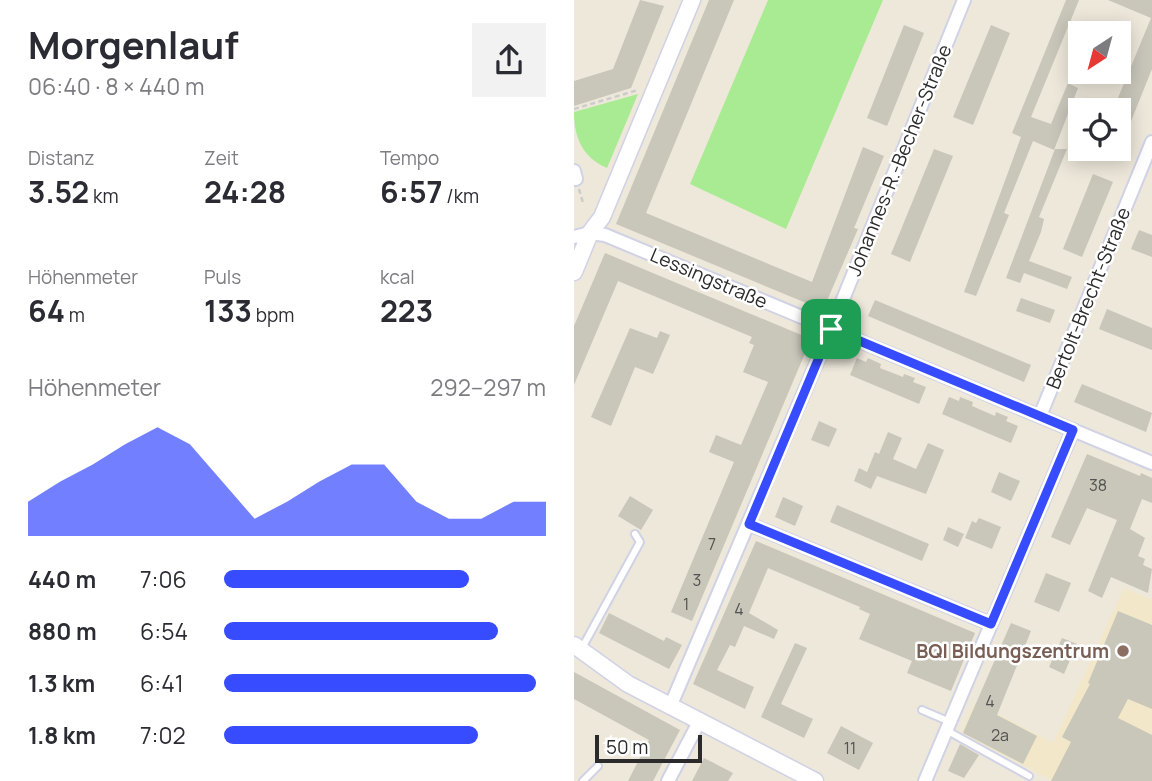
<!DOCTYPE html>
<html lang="de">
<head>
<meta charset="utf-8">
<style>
  body { margin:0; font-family:Manrope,sans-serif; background:#f2f2f3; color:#2b2b33; height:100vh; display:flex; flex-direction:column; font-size:26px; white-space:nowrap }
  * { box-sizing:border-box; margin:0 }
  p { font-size:23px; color:#7c7c81 }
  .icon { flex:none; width:38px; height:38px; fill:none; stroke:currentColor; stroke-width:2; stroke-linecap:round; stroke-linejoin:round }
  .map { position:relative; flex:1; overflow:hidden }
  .drawer { display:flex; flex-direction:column; background:#fff; width:574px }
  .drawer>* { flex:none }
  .needle { width:46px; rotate:216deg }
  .tools { position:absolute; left:494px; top:21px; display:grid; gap:14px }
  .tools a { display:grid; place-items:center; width:63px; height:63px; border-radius:0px; background:#fff; box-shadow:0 4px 18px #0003; font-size:35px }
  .scale { position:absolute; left:21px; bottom:18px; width:107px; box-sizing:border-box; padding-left:7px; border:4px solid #2b2b2b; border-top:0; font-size:19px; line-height:24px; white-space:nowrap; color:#2b2b2b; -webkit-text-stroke:5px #fff; paint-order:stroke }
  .pin { position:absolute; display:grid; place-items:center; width:60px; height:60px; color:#fff; margin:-30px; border-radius:14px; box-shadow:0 4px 10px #0006 }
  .round { display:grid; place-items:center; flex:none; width:74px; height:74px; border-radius:0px; background:#f2f2f3 }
  .head { display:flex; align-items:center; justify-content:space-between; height:119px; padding:0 28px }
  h1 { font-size:38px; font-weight:700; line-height:52px }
  .figures { display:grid; grid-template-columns:repeat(3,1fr); gap:10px; height:119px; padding:7px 28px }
  .figures div { display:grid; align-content:center }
  .figures b { font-size:30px; font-weight:700 }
  .figures small { font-size:19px; font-weight:400 }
  .figures p { font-size:19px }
  .chart { height:196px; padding:14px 28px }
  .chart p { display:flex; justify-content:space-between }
  .chart svg { width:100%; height:126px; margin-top:7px; fill:#374bff; opacity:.7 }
  ul { padding:0 28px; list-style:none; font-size:23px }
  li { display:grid; grid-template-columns:112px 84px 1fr; align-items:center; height:52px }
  li i { height:18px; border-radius:9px; background:#374bff }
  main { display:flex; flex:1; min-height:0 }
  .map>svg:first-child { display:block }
  .education { fill:#f2e8c9 }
  .green { fill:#a8eb92 }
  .building { fill:#c9c6ba }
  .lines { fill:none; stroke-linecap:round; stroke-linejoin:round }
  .service-casing { stroke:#d0d2e5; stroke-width:10 }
  .minor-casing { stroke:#d0d2e5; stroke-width:16 }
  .tertiary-casing { stroke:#d0d2e5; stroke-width:19 }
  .path { stroke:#ccc; stroke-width:2.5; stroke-dasharray:5 3.5; stroke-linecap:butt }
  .service { stroke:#fff; stroke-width:6 }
  .minor { stroke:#fff; stroke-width:12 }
  .tertiary { stroke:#fff; stroke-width:16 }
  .route-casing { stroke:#fff; stroke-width:14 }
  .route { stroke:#374bff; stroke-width:9 }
  .education-dot { fill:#8d6e63; stroke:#fff; stroke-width:2.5 }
  .labels { text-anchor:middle; stroke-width:5; stroke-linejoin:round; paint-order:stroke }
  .number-label { font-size:16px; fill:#52524f }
  .street-label { font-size:19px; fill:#2b2b2b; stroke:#fff }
  .education-label { font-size:19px; font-weight:bold; fill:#785e54; stroke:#fff; text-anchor:end }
</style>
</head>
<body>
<main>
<section class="drawer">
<div class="head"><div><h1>Morgenlauf</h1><p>06:40 · 8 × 440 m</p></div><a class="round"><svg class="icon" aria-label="share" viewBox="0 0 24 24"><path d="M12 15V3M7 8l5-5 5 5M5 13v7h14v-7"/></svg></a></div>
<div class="figures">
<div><p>Distanz</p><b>3.52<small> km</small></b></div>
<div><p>Zeit</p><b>24:28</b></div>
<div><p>Tempo</p><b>6:57<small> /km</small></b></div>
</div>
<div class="figures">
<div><p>Höhenmeter</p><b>64<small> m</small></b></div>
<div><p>Puls</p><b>133<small> bpm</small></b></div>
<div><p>kcal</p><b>223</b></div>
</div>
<div class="chart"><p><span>Höhenmeter</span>292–297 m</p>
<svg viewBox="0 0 160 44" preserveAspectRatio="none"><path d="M0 44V32L10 25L20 19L30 12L40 6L50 12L60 25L70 38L80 32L90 25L100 19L110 19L120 32L130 38L140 38L150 32L160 32V44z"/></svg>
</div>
<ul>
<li><b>440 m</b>7:06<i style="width:76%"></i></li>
<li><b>880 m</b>6:54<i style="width:85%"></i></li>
<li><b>1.3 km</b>6:41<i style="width:97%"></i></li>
<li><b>1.8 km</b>7:02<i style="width:79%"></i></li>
</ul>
</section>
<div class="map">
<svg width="578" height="781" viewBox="0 0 578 781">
  <rect width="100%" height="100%" fill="#eee8db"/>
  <path class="education" d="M550,588L578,600V781H479L387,733L401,702L479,743Z"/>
  <g class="green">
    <path d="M194,0H309L212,229L116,184Z"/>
    <path d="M64,94L33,168C9,158 0,138 0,112Z"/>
  </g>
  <g class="building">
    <path d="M66,0L90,6L57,88L0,106V81L39,69Z"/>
    <path d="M135,0H160L72,213L238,282L289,147L310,156L280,228L284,229L249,310L42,224Z"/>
    <path d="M492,0H505L457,117L477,124L494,83L504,88L480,150L459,141L430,213L435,215L402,296L390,292L447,137L438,133Z"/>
    <path d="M534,0H578V69L545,151L544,110H539L577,18Z"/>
    <path d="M330,25L350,33L313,126L293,118Z"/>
    <path d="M417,25L436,33L399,125L379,117Z"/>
    <path d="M360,149L379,156L336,262L317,254Z"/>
    <path d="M481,149H493L465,217L470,219L467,232L455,261L498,277L493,289L450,273L446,283L432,278Z"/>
    <path d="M519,174L539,182L508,257L489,249Z"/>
    <path d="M565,230L578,235V257L557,249Z"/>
    <path d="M31,253L237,339L118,621L97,612L160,462L135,452L142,435L167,445L194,382L169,372L180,345L175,343L178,337L44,281L0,385V326Z"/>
    <path d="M447,298L481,310L476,323L442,311Z"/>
    <path d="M301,300L457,365L450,382L294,316Z"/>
    <path d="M533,309L578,328V350L525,329Z"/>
    <path d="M56,328L83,338L86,331L96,335L79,374L61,367L37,426L17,417Z"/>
    <path d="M283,358L292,362L294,358L307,364L306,368L329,377L330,374L341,378L339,382L352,387L345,404L276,375Z"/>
    <path d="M508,384L578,413L572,432L500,402Z"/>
    <path d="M375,397L385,401L386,397L399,402L398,406L421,416L422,412L434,417L432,421L444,426L437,443L368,414Z"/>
    <path d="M245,421L263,429L255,447L237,440Z"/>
    <path d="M314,432L328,438L319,459L342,469L354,443L370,450L352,494L303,476L297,489L280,481L285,468L293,472L301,452L305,454Z"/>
    <path d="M513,454L566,476L567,473L578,478V503L568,499L556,529L571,538L564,556L571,559L569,565L578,569L574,593L537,577L528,598L514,591L543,520L513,508L496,545L477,537Z"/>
    <path d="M425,472L446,481L437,501L417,492Z"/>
    <path d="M56,496L79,510L67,530L44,516Z"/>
    <path d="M209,497L229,506L221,526L201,517Z"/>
    <path d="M263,505L355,544L348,561L256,522Z"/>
    <path d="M405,518L427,527L418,549L391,538L398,521L402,523Z"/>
    <path d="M374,527L390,534L384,547L369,540Z"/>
    <path d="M182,541L401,633L377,691L333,673L338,661L285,639L296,614L285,609L286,607L194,568L175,613L204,630L200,639L170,626L161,647L156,645L143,670L180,687L171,709L119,684Z"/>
    <path d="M472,573L497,583L485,612L460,602Z"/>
    <path d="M544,611L578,625V709L554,699L544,718L578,735V781H477L497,742L488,737L516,684L514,683Z"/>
    <path d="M35,613L90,641L92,637L108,645L95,669L25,633Z"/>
    <path d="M437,623L457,631L423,715L463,736L449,764L389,733Z"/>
    <path d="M488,638L503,644L490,674L475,667Z"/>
    <path d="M221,643L233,648L207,704L239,719L230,738L187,717Z"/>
    <path d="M0,672L106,730L79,781H54L75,740L0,699Z"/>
    <path d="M267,726L299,743L285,770L253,753Z"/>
    <path d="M386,744L405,755L390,778L374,771Z"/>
    <path d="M130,758L159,773L154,781H118Z"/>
  </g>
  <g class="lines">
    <g class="service-casing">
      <g id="service">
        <path d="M8,648L66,542L61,534"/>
        <path d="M348,710L376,722"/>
        <path d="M372,730L455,776"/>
        <path d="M9,781L24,766"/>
      </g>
    </g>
    <g class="minor-casing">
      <g id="minor">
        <path d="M0,171L2,179"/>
        <path d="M0,237L16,233L31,235L578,463"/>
        <path d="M466,416L578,142"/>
        <path d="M175,524L417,624"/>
        <path d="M96,707L257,329L390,0"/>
        <path d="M94,781L125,722"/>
        <path d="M351,781L499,430"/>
      </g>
    </g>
    <g class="tertiary-casing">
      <g id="tertiary">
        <path d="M0,272L16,233L28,217L118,0"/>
        <path d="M0,645L54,684L241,781"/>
      </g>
    </g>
    <g class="path">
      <path d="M0,109L64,90"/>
      <path d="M5,189L9,203"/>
    </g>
    <use href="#service" class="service"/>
    <use href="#minor" class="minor"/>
    <use href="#tertiary" class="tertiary"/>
  </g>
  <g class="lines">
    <g class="route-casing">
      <path id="route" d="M257,329L499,430L417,624L175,524Z"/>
    </g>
    <use href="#route" class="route"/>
  </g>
  <circle class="education-dot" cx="549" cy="651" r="7"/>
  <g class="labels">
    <g class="number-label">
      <text x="524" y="491">38</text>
      <text x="138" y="550">7</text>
      <text x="123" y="586">3</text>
      <text x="112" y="610">1</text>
      <text x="165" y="615">4</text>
      <text x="416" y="707">4</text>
      <text x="426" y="741">2a</text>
      <text x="276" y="754">11</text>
    </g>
    <g class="street-label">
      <text transform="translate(325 160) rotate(-68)" y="7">Johannes-R.-Becher-Straße</text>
      <text transform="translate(135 278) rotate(23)" y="7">Lessingstraße</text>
      <text transform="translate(514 298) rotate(-68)" y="7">Bertolt-Brecht-Straße</text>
    </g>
    <g class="education-label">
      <text x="535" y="658">BQI Bildungszentrum</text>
    </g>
  </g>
</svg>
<div class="tools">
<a><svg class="needle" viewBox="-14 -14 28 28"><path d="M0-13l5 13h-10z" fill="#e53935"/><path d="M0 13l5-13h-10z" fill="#7c7c81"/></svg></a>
<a><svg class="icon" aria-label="locate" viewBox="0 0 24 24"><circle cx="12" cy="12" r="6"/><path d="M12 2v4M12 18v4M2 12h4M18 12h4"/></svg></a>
</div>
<div class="scale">50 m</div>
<div class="pin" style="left:257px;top:329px;background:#1e9e55"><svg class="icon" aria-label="arrive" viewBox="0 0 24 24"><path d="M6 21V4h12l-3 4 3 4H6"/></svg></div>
</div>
</main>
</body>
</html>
